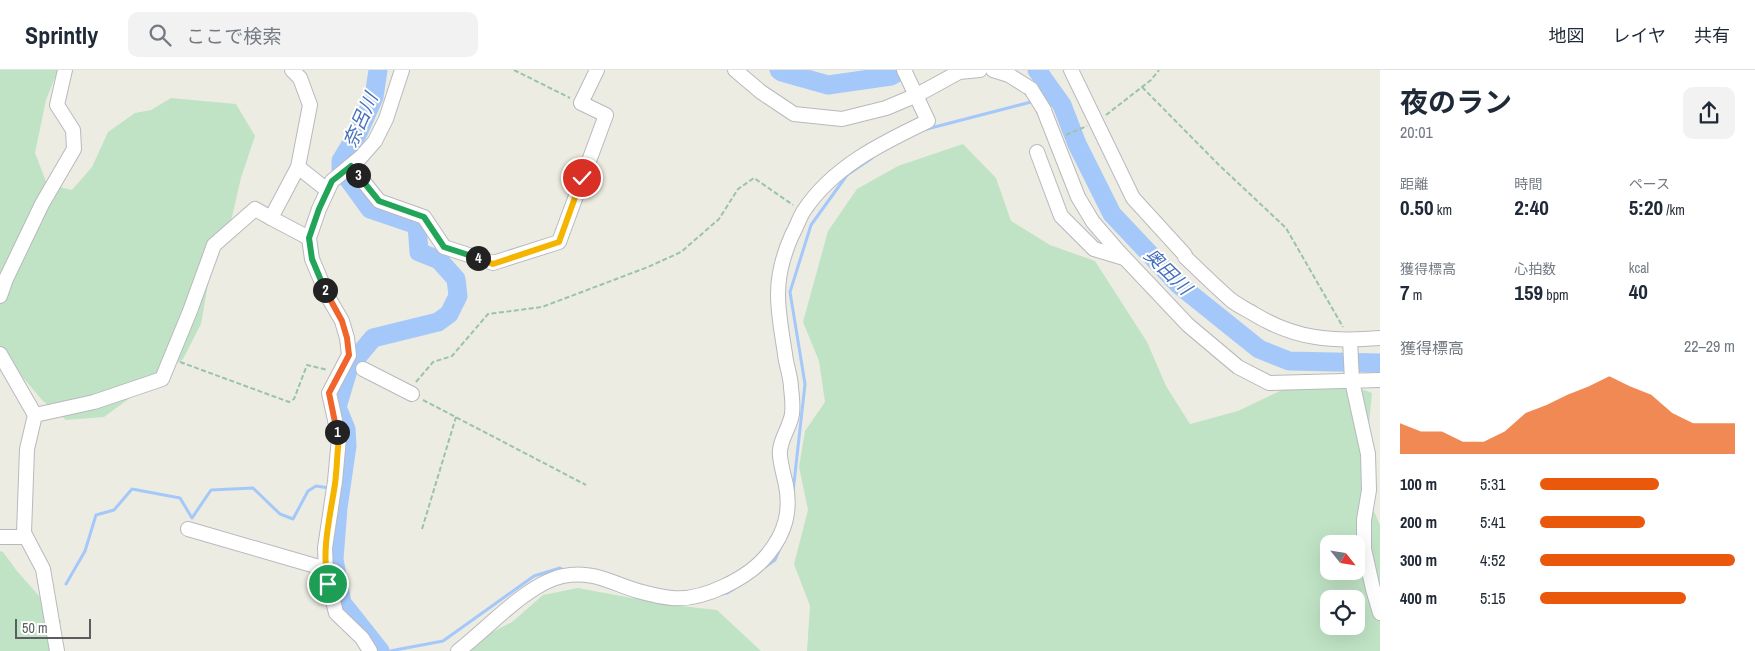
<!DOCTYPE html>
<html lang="ja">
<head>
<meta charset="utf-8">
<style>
  body { margin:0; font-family:"Archivo Narrow","Noto Sans JP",sans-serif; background:#f2f2f3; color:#1f2937; height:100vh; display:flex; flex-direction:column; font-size:19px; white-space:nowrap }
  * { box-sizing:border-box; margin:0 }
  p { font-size:16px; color:#747a83 }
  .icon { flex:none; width:28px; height:28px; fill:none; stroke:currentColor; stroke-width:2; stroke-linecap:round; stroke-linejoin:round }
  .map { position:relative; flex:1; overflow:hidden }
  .side { display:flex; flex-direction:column; background:#fff; width:375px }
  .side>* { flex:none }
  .needle { width:32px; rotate:120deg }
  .tools { position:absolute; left:1320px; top:465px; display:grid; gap:10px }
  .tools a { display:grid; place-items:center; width:45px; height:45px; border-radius:10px; background:#fff; box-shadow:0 5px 20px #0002; font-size:25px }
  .scale { position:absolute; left:15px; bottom:12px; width:76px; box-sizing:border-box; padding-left:5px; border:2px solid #5b5d62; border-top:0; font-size:14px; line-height:18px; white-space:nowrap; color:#5b5d62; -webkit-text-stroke:4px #fff; paint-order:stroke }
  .pin { position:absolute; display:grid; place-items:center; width:42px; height:42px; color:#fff; margin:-21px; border:2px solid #fff; border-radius:50%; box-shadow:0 1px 5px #0007 }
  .km { position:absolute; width:25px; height:25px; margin:-12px; border-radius:50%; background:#222; color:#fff; font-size:14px; line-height:25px; text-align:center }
  .round { display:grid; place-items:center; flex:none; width:52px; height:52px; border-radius:10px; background:#f2f2f3 }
  .head { display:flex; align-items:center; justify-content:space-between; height:85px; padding:0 20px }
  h1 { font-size:28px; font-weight:700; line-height:38px }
  .stats { display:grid; grid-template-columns:repeat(3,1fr); gap:8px; height:85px; padding:5px 20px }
  .stats div { display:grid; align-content:center }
  .stats b { font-size:21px; font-weight:700 }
  .stats small { font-size:14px; font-weight:400 }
  .stats p { font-size:14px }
  .chart { height:140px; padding:10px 20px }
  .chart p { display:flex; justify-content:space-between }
  .chart svg { width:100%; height:90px; margin-top:5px; fill:#ea580c; opacity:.7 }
  ul { padding:0 20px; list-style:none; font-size:16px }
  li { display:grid; grid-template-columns:80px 60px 1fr; align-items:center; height:38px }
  li i { height:12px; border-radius:6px; background:#ea580c }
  header { display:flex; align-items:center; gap:30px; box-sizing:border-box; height:70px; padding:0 25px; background:#fff; border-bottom:1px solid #e0e1e3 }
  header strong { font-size:24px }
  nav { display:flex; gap:28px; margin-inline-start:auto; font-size:18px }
  .search { width:350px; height:45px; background:#f2f2f3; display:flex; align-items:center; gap:12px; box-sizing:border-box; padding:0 18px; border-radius:10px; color:#747a83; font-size:19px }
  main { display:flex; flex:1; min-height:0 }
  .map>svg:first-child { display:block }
  .green { fill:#c0e3c5; fill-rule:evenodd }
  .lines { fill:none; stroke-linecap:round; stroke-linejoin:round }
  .stream { stroke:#a5c8fa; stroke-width:3 }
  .river { stroke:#a5c8fa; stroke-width:19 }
  .minor-casing { stroke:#b8b9be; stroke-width:16 }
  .path { stroke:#9ac3ac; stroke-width:2; stroke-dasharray:5 2.5; stroke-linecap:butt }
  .minor { stroke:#fff; stroke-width:14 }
  .minor-bridge-casing { stroke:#b8b9be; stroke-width:16; stroke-linecap:butt }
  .minor-bridge { stroke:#fff; stroke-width:14 }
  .split-1-casing { stroke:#fff; stroke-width:10 }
  .split-2-casing { stroke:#fff; stroke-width:10 }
  .split-3-casing { stroke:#fff; stroke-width:10 }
  .split-4-casing { stroke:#fff; stroke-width:10 }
  .split-5-casing { stroke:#fff; stroke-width:10 }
  .split-1 { stroke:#f5b400; stroke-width:6 }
  .split-2 { stroke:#f0652b; stroke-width:6 }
  .split-3 { stroke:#22a559; stroke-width:6 }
  .split-4 { stroke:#22a559; stroke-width:6 }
  .split-5 { stroke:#f5b400; stroke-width:6 }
  .labels { text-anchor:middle; stroke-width:4; stroke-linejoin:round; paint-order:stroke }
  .water-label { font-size:19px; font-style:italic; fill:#4970bb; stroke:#fff }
</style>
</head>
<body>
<header>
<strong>Sprintly</strong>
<div class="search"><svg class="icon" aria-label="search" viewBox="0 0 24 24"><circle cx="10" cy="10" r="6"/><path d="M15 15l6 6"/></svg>ここで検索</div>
<nav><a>地図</a><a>レイヤ</a><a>共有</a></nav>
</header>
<main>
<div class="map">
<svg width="1380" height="581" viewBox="0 0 1380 581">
  <rect width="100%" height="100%" fill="#edece2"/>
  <g class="green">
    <path d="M0,0H58L46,30L35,83L47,114L72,120L92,97L108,62L135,43L151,40L171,28L236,34L255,66L241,108L231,151L209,208L201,254L183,289L104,347L66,350L42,330L20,304L0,278Z"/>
    <path d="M963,74L996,108L1011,151L1050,175L1095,191L1147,272L1166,316L1190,354L1238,341L1280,321L1327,306L1372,323L1363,417L1380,455V581H807L810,536L794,494L808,440L799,397L805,361L825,332L819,291L803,252L828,161L857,119L898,96ZM1329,474H1356V501H1329ZM1329,529H1356V556H1329Z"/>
    <path d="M0,481L3,482L17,501L61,551L53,581H0Z"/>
    <path d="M578,518L664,534L717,540L761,581H470L479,569L512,552L543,525Z"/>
  </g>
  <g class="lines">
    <g class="stream">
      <path d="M1041,30L1055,26"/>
      <path d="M923,60L1035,31"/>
      <path d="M793,422L805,314L790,222L811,155L847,105L872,88"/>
      <path d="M762,499L775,490L781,476"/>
      <path d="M66,514L85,481L96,445L114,440L132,419L180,428L192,448L211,420L253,418L280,444L293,449L308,421L316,416L329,418"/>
      <path d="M722,524L727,523L734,519"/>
      <path d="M390,581L443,571L534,506L560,498L566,501"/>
    </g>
    <g class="river">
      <path d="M378,0L374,27L359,61L341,91V99L370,139L417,155L419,182L439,190L456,209L458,226L449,244L438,252L373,268L349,297L337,337L346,359L347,376L338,438L334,489L342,533L380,581"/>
      <path d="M779,0L782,2L828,15L891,6L902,0"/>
      <path d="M1037,0L1062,35L1077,74L1112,144L1178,214L1259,279L1289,291L1380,293"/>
    </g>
    <g class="minor-casing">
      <g id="minor">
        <path d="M292,0L300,8L310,35L298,97L327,120"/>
        <path d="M735,0L761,22L794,44L842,49L886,38L917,25L959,2L980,0"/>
        <path d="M993,0L1009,5L1031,19"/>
        <path d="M1071,0L1133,128L1185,185V187C1200,201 1215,216 1231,230C1237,235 1246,239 1254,244C1295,269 1332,272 1380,268"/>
        <path d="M1043,38L1078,127L1093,152L1119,182L1188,255L1238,297L1269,313L1380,310"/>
        <path d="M1037,82L1061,146L1094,179L1124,188"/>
        <path d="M351,96L379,131L424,147L444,177L493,193L559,172L606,45L581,33L597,0"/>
        <path d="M298,97L271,148L309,168"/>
        <path d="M0,226L6,209L42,134L74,79L73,60L57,35L65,0"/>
        <path d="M1350,270L1352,311L1368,384L1369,420L1364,450V479L1373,519L1380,543"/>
        <path d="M0,284L35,345"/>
        <path d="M363,299L412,324"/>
        <path d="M188,459L326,499"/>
        <path d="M0,467H26"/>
        <path d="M57,581L43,499L24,463L27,379L35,345L94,332L162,309L190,241L214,175L255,139L271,148"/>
        <path d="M370,581L362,568L336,543L326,502L325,478L335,411L339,368L329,323L349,285L347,268L342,251L328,227L312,189L309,168L319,139L332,111L361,87L375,71L386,49L402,0"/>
        <path d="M458,581C487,559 528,513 563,506C593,500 611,513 638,521C649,524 661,527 672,528C703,531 749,508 768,484C785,463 791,442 786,415C784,406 781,396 780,386C778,372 790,358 792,344C793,336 792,326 791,318C791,307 786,295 785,284C782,264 778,244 778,224C778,204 784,183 792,165C796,158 799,149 803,142C832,97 882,73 928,51L904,0"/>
      </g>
    </g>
    <g class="path">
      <path d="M514,0L570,28"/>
      <path d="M1142,17L1219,95L1286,158L1343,257"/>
      <path d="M1106,45L1151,10L1159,0"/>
      <path d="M1066,65L1087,56"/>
      <path d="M180,292L289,332L294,329L307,295L328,300"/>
      <path d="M416,312L433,292L452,286L488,244L542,237L648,197L681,182L719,149L738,119L754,108L793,135"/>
      <path d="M423,330L586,415"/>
      <path d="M422,459L456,347"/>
    </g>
    <use href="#minor" class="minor"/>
    <g class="minor-bridge-casing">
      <path id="minor-bridge" d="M1031,19L1044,40"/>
    </g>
    <use href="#minor-bridge" class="minor-bridge"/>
  </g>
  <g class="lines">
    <g class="split-1-casing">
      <path id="split-1" d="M328,514C321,481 330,447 335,414C337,399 337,383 339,368L337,362"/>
    </g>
    <g class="split-2-casing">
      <path id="split-2" d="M325,220L342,251L347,268L349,285L329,323L337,362"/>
    </g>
    <g class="split-3-casing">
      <path id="split-3" d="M325,220L312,189L309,168L319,139L332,111L351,96L358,105"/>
    </g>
    <g class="split-4-casing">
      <path id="split-4" d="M358,105L379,131L424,147L444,177L478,188"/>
    </g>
    <g class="split-5-casing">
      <path id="split-5" d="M478,188L493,194L559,172L582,108"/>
    </g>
    <use href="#split-1" class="split-1"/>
    <use href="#split-2" class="split-2"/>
    <use href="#split-3" class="split-3"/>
    <use href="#split-4" class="split-4"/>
    <use href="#split-5" class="split-5"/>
  </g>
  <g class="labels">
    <g class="water-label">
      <text transform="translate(360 50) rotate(-66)" y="7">奈呂川</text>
      <text transform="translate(1168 201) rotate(44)" y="7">奥田川</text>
    </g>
  </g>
</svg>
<div class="tools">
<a><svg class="needle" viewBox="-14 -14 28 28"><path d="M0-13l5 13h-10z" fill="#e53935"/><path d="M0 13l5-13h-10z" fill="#747a83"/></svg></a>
<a><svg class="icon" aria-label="locate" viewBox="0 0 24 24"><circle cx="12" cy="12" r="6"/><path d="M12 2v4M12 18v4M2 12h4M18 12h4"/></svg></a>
</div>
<div class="scale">50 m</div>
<div class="pin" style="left:328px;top:514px;background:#1e9e55"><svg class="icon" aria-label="arrive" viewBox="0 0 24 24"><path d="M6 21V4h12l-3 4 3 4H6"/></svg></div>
<div class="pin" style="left:582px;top:108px;background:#d93025"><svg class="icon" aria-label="check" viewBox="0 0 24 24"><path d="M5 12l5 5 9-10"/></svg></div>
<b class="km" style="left:337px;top:362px">1</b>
<b class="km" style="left:325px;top:220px">2</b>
<b class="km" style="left:358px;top:105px">3</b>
<b class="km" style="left:478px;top:188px">4</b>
</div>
<section class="side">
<div class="head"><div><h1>夜のラン</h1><p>20:01</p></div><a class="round"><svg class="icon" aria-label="share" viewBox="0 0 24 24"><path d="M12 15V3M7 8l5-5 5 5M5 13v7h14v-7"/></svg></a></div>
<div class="stats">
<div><p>距離</p><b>0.50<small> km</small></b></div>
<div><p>時間</p><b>2:40</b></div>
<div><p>ペース</p><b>5:20<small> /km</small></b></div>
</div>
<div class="stats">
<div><p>獲得標高</p><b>7<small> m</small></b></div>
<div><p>心拍数</p><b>159<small> bpm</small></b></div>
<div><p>kcal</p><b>40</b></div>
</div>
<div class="chart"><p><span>獲得標高</span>22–29 m</p>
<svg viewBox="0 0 160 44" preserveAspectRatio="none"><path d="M0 44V29L10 33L20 33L30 38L40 38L50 33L60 24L70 20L80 15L90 11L100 6L110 11L120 15L130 24L140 29L150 29L160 29V44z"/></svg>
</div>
<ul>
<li><b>100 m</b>5:31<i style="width:61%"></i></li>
<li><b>200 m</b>5:41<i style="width:54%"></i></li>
<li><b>300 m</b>4:52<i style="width:100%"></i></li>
<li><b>400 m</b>5:15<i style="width:75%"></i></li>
</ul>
</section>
</main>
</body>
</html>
